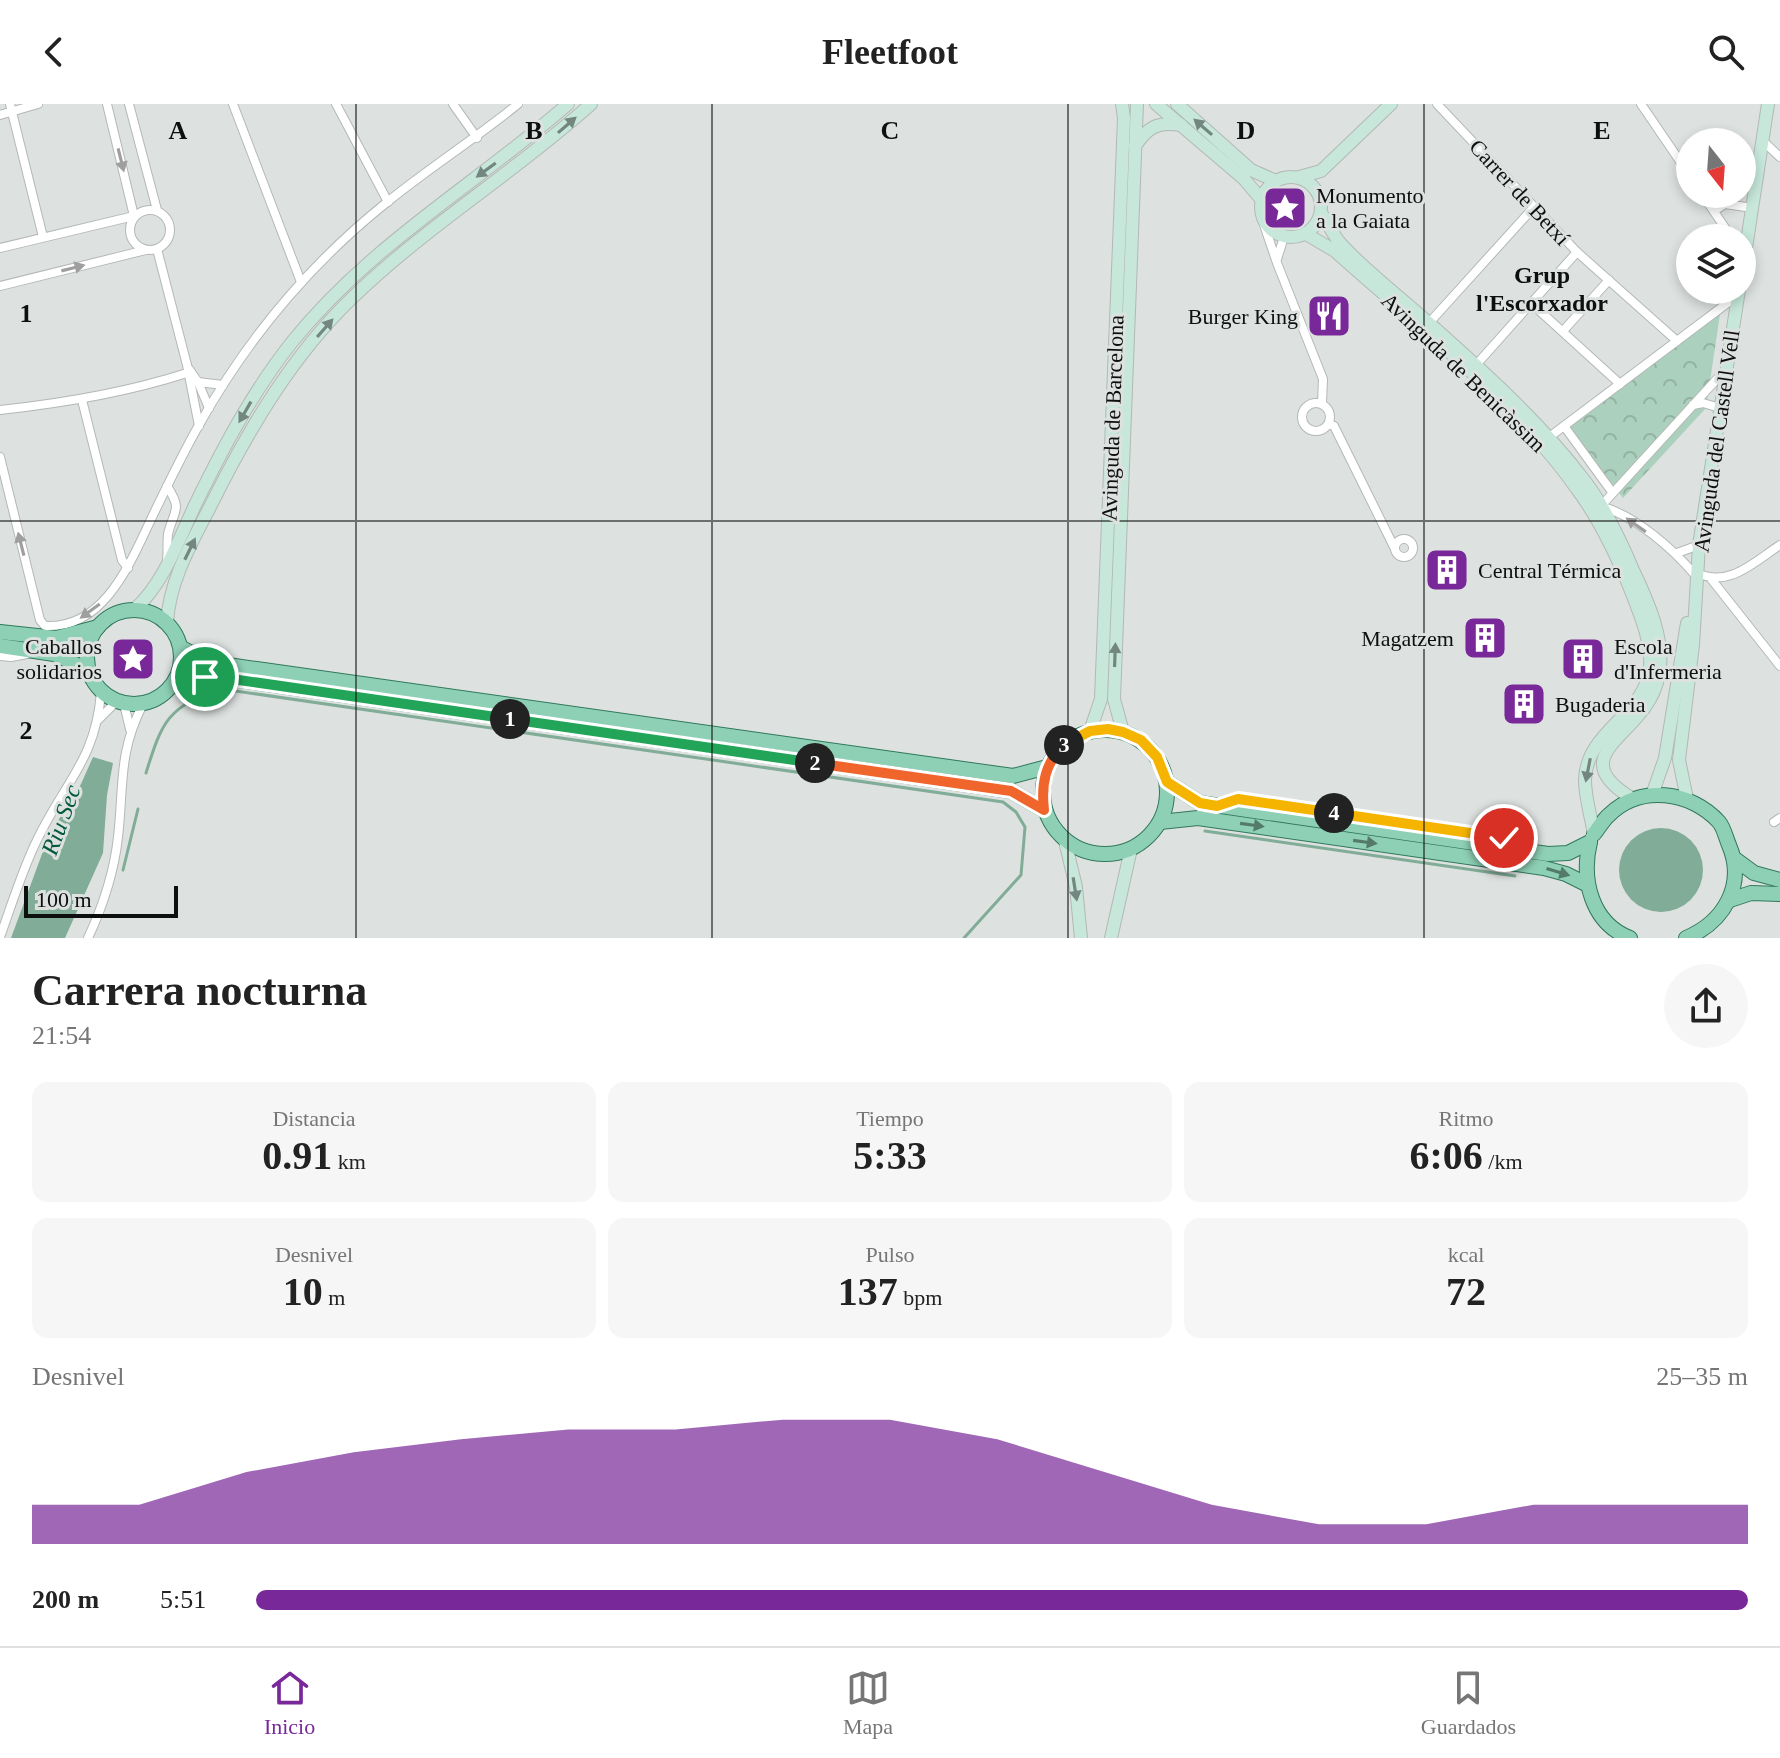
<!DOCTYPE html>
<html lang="es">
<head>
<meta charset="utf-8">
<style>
  body { margin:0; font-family:"Times New Roman",serif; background:#f6f6f6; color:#222; height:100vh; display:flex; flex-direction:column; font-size:30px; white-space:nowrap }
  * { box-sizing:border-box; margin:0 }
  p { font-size:26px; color:#767676 }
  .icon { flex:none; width:44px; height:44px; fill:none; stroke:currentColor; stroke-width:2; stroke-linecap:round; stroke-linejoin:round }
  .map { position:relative; height:834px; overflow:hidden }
  .details { display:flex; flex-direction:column; background:#fff; flex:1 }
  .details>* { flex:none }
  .needle { width:52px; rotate:163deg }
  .fabs { position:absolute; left:1676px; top:24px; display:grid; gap:16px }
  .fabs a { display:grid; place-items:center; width:80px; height:80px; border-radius:50%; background:#fff; box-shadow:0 4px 12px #0003; font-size:40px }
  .scale { position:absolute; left:24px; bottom:20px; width:154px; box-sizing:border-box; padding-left:8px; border:4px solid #0e100f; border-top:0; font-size:22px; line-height:28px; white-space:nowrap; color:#0e100f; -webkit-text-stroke:6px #dde2e0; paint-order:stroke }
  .pin { position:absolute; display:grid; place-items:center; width:68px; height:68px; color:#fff; margin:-34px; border:4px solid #fff; border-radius:50%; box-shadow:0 2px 8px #0007 }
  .km { position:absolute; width:40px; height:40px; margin:-20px; border-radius:50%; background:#222; color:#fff; font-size:22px; line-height:40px; text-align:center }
  .round { display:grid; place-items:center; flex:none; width:84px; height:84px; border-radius:42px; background:#f6f6f6 }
  .headline { display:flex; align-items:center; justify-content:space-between; height:136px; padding:0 32px }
  h1 { font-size:44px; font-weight:800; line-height:60px }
  .figures { display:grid; grid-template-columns:repeat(3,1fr); gap:12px; height:136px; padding:8px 32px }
  .figures div { display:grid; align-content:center; border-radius:16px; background:#f6f6f6; text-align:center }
  .figures b { font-size:40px; font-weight:800 }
  .figures small { font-size:22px; font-weight:400 }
  .figures p { font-size:22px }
  .chart { height:224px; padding:16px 32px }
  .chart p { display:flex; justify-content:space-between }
  .chart svg { width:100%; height:144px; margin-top:8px; fill:#782899; opacity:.7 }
  ul { padding:0 32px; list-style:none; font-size:26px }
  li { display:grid; grid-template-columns:128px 96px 1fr; align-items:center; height:60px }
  li i { height:20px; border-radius:10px; background:#782899 }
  header { display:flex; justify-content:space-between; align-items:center; height:104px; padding:0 32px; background:#fff; font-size:36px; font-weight:800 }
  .dock { display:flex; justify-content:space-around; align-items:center; height:112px; border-top:2px solid #e0e0e0; background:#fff; font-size:22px; color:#767676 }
  .dock a { display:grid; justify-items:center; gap:4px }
  .dock .selected { color:#782899 }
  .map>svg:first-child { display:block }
  .park { fill:url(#park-crowns) }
  .water { fill:#81ac97 }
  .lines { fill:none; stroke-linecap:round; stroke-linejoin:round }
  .stream { stroke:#81ac97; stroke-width:3 }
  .street-casing { stroke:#b3b8b6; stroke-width:10 }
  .secondary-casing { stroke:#b3b8b6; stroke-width:14 }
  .primary-casing { stroke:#30785c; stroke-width:16 }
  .street { stroke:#fff; stroke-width:8 }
  .secondary { stroke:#c6e7da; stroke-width:12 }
  .primary { stroke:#8ed0b6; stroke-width:14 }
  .oneway { fill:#73867f }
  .oneway2 { fill:#9f9f9f }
  .oneway3 { fill:#547a6b }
  .split-1-casing { stroke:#fff; stroke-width:16 }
  .split-2-casing { stroke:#fff; stroke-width:16 }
  .split-3-casing { stroke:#fff; stroke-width:16 }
  .split-4-casing { stroke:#fff; stroke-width:16 }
  .split-5-casing { stroke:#fff; stroke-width:16 }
  .split-1 { stroke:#22a559; stroke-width:10 }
  .split-2 { stroke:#22a559; stroke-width:10 }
  .split-3 { stroke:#f0652b; stroke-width:10 }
  .split-4 { stroke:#f5b400; stroke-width:10 }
  .split-5 { stroke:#f5b400; stroke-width:10 }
  .grid { fill:none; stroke:#0e100f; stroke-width:2; stroke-opacity:0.55 }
  .labels { text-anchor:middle; stroke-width:6; stroke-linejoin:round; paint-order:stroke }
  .street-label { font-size:22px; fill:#0e100f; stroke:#dde2e0 }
  .poi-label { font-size:22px; fill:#0e100f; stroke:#dde2e0; text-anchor:start }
  .neighbourhood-label { font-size:24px; font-weight:bold; fill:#0e100f; stroke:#dde2e0 }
  .water-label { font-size:24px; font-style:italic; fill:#03593d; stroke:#dde2e0 }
  .grid-label { font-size:26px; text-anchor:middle; font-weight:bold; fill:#0e100f; stroke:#dde2e0; stroke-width:6; stroke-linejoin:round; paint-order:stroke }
</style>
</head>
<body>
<header><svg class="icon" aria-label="back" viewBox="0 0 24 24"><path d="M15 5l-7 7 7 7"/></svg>Fleetfoot<svg class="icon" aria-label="search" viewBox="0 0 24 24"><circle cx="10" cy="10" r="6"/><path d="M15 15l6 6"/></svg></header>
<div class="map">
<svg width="1780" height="834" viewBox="0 0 1780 834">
  <defs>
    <pattern id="park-crowns" width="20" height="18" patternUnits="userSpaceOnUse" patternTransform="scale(2)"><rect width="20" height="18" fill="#acd0be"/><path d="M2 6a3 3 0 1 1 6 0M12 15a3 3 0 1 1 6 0" fill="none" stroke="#93b2a2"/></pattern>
  </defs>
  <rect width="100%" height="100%" fill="#dde2e0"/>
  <path class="park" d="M1720,210L1706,304L1623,394L1569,323Z"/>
  <g class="water">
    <path d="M93,653L113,659L107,691L103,749L65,834H11L49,731L81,680Z"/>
    <circle cx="1661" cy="766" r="42"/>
  </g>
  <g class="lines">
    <g class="stream">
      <path d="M146,669C162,617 168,602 222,585L1003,698L1016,708L1025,723L1021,771L964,834"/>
      <path d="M1205,727L1515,772"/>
      <path d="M123,766L138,705"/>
    </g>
    <g class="street-casing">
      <g id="street">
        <path d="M10,0L43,133"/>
        <path d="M107,0L134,112"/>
        <path d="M129,0L157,106"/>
        <path d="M233,0L301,178"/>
        <path d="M336,0L388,98"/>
        <path d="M453,0L477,34"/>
        <path d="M1437,0L1577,148L1677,237"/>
        <path d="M1641,0L1690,72"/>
        <path d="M0,11L38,0"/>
        <path d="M1763,37L1780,53"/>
        <path d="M1702,90L1732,134"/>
        <circle cx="150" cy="126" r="20"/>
        <path d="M1714,107L1725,100L1753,104"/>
        <path d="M1261,112L1277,159L1323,275L1322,299"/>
        <path d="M0,144L134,112"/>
        <path d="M157,145L187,261L199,322"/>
        <path d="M1277,155L1284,133"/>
        <path d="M0,182L146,146"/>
        <path d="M1531,199L1620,280"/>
        <path d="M1429,219L1534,103"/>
        <path d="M1563,227L1609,176"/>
        <path d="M1476,261L1577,148"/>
        <path d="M189,265L198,278L223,281"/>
        <path d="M198,278L209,304"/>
        <path d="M82,296L122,456L128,464"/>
        <circle cx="1316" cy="313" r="14"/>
        <path d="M1693,301L1703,299L1720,304"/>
        <path d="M0,306C65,299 125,289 187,269"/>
        <path d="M1329,320L1334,322L1394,443"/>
        <path d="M1564,322L1612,388"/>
        <path d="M1548,334L1738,191"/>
        <path d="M0,353L40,516L45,522C107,525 132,454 155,407C169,378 183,349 199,321C247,235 310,160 386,99C429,64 475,35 518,0"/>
        <circle cx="1404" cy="444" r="9"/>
        <path d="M1677,449L1699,441"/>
        <path d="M167,456C168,448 167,438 168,430C174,405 183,407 167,382"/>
        <path d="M1697,469C1729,484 1754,458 1780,441"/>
        <path d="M1696,472C1672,444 1637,413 1601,402L1726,265"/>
        <path d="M1712,476L1780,562"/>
        <path d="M0,552L11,553L27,550"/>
        <path d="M124,600L130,625"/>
        <path d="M99,615L116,598"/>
        <path d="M1223,700L1238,695L1504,734L1524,742"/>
        <path d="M1774,718L1780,714"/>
        <path d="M0,833C12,800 22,766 38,734C65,678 96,655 101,588"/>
        <path d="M88,834C103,802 114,769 118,733C124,681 118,649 143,600"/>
      </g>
    </g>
    <g class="secondary-casing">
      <g id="secondary">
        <path d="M1156,0L1244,75L1261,95"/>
        <path d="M1177,0L1251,66L1276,77"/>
        <path d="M1135,42C1148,23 1158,17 1181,21"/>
        <circle cx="1291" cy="103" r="30"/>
        <path d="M1299,73L1321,67L1391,0"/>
        <path d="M1321,109C1328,119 1333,131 1341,140C1364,166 1404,196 1431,221C1485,269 1540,318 1584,376C1604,402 1620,435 1633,466C1647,495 1666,537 1659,570C1657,582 1652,593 1645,603C1620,638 1571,658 1633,695"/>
        <path d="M1306,130L1335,147C1414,218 1516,298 1577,385C1600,416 1617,452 1631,487C1640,510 1652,538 1650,563C1646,611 1586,626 1585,676C1585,693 1591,713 1594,730L1592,733"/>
        <path d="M1742,170L1768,0"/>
        <path d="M135,505C166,477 180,431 198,395C225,340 254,286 292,238C371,140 475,81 568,0"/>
        <path d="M167,518C170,473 194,435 214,395C250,323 293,251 351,195C425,123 514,69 591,0"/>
        <path d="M1090,627L1101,595L1124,14L1122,0"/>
        <path d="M1123,628L1114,595L1137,0"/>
        <path d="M1652,691L1665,654L1687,519"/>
        <path d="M1687,695L1679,656L1693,541L1699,441L1739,186"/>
        <path d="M1065,737L1076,783L1081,834"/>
        <path d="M1111,834L1131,745"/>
      </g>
    </g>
    <g class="primary-casing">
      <g id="primary">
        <circle cx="134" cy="553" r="47"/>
        <path d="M0,528L56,534L98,523"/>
        <path d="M0,542L54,550L88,566"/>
        <path d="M182,544L203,555L228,561L1013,672L1047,663"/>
        <path d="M172,582L205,573L225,574L1011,687L1044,706"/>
        <circle cx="1105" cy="688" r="62"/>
        <path d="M1167,678L1200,699L1548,750L1568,749L1590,738"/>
        <path d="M1160,718L1198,714L1544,764L1566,770L1586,780"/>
        <path d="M1594,730C1599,724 1603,716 1609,711C1640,680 1691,687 1719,718C1724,724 1726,734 1729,741C1746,781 1724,818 1686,834"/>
        <path d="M1590,738C1581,775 1591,819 1630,834"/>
        <path d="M1735,755L1754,769L1780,776"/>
        <path d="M1730,796L1751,789L1780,790"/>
      </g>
    </g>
    <use href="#street" class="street"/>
    <use href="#secondary" class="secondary"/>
    <use href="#primary" class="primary"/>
  </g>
  <defs><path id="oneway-solid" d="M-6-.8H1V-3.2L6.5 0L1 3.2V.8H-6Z" transform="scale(2)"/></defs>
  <g class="oneway">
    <use href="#oneway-solid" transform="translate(567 21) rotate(-41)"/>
    <use href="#oneway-solid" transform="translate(1203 23) rotate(-139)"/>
    <use href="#oneway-solid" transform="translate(486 66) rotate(144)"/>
    <use href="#oneway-solid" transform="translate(325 224) rotate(-49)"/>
    <use href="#oneway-solid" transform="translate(245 308) rotate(120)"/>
    <use href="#oneway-solid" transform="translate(190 445) rotate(-64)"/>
    <use href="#oneway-solid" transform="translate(1115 551) rotate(-88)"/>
    <use href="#oneway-solid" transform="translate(1588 666) rotate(101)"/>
    <use href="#oneway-solid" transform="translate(1075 785) rotate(81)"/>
  </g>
  <g class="oneway2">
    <use href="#oneway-solid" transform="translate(121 56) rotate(76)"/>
    <use href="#oneway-solid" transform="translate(73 164) rotate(-14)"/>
    <use href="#oneway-solid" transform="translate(1636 421) rotate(-145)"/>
    <use href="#oneway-solid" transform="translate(21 440) rotate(-104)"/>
    <use href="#oneway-solid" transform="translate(90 507) rotate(144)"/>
  </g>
  <g class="oneway3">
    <use href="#oneway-solid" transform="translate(1252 721) rotate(8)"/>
    <use href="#oneway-solid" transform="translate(1365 738) rotate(8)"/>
    <use href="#oneway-solid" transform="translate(1558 768) rotate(17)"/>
  </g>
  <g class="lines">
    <g class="split-1-casing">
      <path id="split-1" d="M205,573L225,574L510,615"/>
    </g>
    <g class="split-2-casing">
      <path id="split-2" d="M510,615L815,659"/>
    </g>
    <g class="split-3-casing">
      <path id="split-3" d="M815,659L1011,687L1044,706C1041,680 1045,659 1064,641"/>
    </g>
    <g class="split-4-casing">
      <path id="split-4" d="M1064,641L1090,627L1108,625L1123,628L1141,636L1157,653L1167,678L1200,699L1217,702L1238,695L1334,709"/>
    </g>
    <g class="split-5-casing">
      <path id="split-5" d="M1334,709L1504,734"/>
    </g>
    <use href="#split-1" class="split-1"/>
    <use href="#split-2" class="split-2"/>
    <use href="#split-3" class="split-3"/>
    <use href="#split-4" class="split-4"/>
    <use href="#split-5" class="split-5"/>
  </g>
  <path class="grid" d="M356,0V834M712,0V834M1068,0V834M1424,0V834M0,417H1780"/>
  <defs>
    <g id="sight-square" transform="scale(2.3)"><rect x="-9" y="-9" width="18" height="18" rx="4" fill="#782899" stroke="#dde2e0"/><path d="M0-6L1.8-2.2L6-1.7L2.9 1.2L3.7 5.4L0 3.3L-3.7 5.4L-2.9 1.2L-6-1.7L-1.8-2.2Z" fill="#fff"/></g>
    <g id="restaurant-square" transform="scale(2.3)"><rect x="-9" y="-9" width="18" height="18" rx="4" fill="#782899" stroke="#dde2e0"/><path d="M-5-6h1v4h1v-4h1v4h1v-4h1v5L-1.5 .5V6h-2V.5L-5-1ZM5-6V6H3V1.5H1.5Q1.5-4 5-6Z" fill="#fff"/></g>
    <g id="building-square" transform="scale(2.3)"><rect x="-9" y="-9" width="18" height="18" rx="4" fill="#782899" stroke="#dde2e0"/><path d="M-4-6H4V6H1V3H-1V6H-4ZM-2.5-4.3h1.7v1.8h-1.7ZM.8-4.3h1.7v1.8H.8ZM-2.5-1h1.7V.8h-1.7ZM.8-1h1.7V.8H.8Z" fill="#fff"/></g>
  </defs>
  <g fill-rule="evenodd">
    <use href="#sight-square" x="1285" y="104"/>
    <use href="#restaurant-square" x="1329" y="212"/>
    <use href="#building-square" x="1447" y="466"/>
    <use href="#building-square" x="1485" y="534"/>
    <use href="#sight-square" x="133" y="555"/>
    <use href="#building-square" x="1583" y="555"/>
    <use href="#building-square" x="1524" y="600"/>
  </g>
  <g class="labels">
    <g class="street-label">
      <text transform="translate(1520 88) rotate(47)" y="8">Carrer de Betxí</text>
      <text transform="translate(1464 268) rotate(44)" y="8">Avinguda de Benicàssim</text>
      <text transform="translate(1112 314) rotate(-88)" y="8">Avinguda de Barcelona</text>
      <text transform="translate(1716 337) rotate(-82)" y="8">Avinguda del Castell Vell</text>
    </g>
    <g class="poi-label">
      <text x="1316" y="99">Monumento<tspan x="1316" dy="25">a la Gaiata</tspan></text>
      <text x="1298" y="220" text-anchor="end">Burger King</text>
      <text x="1478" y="474">Central Térmica</text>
      <text x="1454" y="542" text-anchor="end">Magatzem</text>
      <text x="102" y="550" text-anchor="end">Caballos<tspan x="102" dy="25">solidarios</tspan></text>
      <text x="1614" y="550">Escola<tspan x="1614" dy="25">d'Infermeria</tspan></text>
      <text x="1555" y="608">Bugaderia</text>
    </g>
    <g class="neighbourhood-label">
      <text x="1542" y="179">Grup<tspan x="1542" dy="28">l'Escorxador</tspan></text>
    </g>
    <g class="water-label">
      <text transform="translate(61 716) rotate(-70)" y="8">Riu Sec</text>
    </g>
  </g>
  <g class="grid-label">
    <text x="178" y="35">A</text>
    <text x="534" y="35">B</text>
    <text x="890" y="35">C</text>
    <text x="1246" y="35">D</text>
    <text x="1602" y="35">E</text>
    <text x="26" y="218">1</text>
    <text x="26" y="635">2</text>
  </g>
</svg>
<div class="fabs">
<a><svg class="needle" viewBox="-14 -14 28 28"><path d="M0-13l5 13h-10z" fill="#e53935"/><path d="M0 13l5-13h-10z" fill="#767676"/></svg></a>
<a><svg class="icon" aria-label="layers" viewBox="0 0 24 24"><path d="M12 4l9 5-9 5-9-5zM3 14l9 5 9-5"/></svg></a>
</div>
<div class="scale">100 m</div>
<div class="pin" style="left:205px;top:573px;background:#1e9e55"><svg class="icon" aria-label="arrive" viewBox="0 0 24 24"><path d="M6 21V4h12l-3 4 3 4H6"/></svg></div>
<div class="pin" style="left:1504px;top:734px;background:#d93025"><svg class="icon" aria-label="check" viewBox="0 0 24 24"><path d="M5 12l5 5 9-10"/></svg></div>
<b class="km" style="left:510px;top:615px">1</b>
<b class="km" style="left:815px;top:659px">2</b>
<b class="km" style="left:1064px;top:641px">3</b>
<b class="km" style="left:1334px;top:709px">4</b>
</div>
<section class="details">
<div class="headline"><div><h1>Carrera nocturna</h1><p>21:54</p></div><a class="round"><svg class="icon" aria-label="share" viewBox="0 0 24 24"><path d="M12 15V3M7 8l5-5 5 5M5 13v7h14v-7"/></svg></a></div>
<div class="figures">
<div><p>Distancia</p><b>0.91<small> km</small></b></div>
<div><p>Tiempo</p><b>5:33</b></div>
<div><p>Ritmo</p><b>6:06<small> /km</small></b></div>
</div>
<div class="figures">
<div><p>Desnivel</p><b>10<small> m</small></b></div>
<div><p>Pulso</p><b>137<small> bpm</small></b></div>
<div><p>kcal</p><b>72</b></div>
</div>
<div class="chart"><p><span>Desnivel</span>25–35 m</p>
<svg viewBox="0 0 160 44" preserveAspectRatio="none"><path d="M0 44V32L10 32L20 22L30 16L40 12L50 9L60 9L70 6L80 6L90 12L100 22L110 32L120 38L130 38L140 32L150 32L160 32V44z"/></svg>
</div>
<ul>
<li><b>200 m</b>5:51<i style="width:100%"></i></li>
</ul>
</section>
<nav class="dock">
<a class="selected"><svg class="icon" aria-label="home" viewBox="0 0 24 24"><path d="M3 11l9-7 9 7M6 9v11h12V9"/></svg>Inicio</a>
<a><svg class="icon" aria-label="map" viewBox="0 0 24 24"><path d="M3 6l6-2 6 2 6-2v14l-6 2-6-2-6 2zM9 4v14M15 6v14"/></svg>Mapa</a>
<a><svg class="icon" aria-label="saved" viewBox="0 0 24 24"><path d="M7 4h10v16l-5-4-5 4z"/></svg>Guardados</a>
</nav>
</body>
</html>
